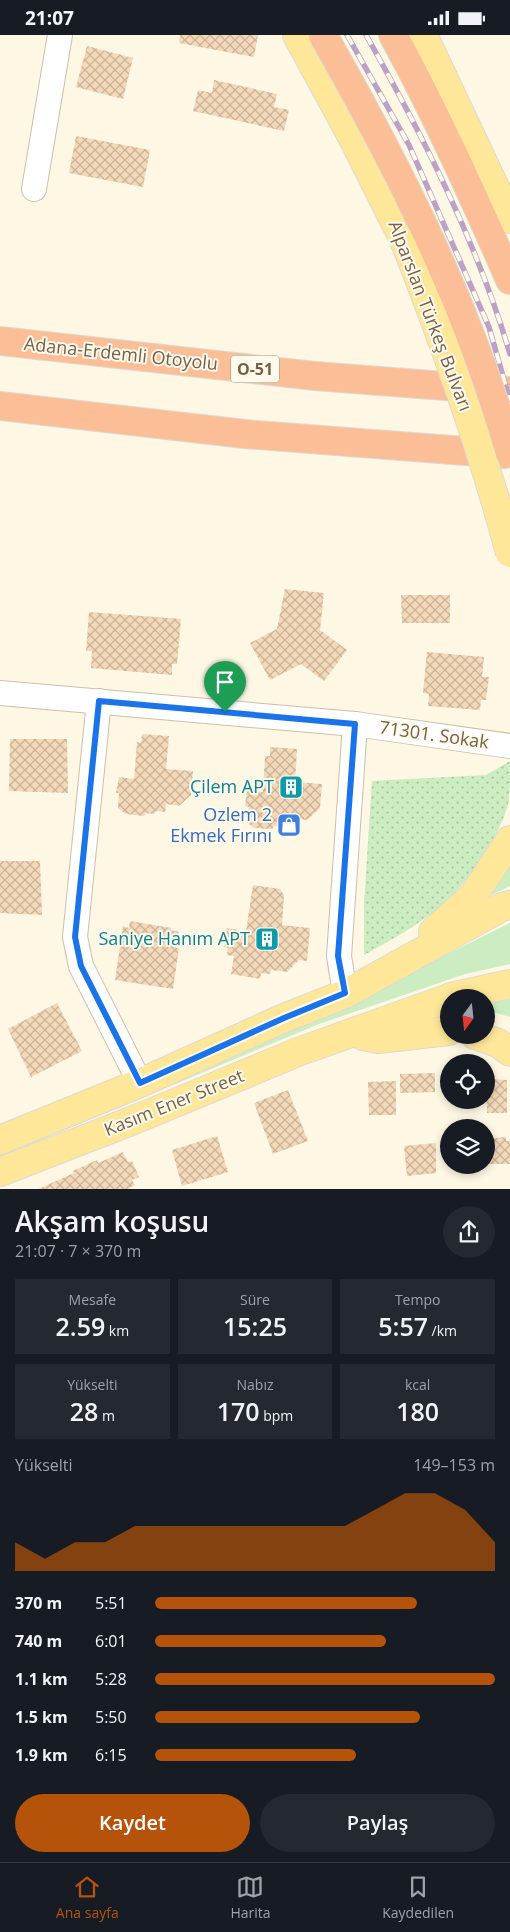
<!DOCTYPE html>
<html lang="tr">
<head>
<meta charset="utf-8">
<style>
  body { margin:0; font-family:"Open Sans",sans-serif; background:#242831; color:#f1f3f6; height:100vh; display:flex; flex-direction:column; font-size:19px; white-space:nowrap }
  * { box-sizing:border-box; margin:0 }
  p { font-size:16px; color:#9ea1a6 }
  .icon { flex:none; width:28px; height:28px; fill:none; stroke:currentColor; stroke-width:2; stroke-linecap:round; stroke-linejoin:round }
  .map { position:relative; height:1154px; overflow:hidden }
  .panel { display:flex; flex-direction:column; background:#171b24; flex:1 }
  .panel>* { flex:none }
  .needle { width:32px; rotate:195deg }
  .tools { position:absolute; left:440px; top:954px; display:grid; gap:10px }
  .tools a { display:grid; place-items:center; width:55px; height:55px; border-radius:50%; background:#171b24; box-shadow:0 2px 8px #0003; font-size:25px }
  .pin { position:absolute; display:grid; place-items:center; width:42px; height:42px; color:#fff; margin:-51px -21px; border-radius:50% 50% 50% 0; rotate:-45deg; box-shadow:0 0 5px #0007 }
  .pin .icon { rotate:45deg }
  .round { display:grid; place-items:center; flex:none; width:52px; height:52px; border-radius:26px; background:#242831 }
  .head { display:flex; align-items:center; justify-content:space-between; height:85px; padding:0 15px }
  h1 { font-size:28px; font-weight:600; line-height:38px }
  .metrics { display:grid; grid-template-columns:repeat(3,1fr); gap:8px; height:85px; padding:5px 15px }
  .metrics div { display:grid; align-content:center; border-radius:0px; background:#242831; text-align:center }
  .metrics b { font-size:25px; font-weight:600 }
  .metrics small { font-size:14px; font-weight:400 }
  .metrics p { font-size:14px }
  .chart { height:140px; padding:10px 15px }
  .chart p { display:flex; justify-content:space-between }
  .chart svg { width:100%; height:90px; margin-top:5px; fill:#b45309; opacity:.7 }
  .cta { display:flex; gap:10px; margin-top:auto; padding:10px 15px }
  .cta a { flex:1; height:58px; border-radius:30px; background:#b45309; color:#fff; font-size:20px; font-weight:600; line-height:58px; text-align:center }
  .cta a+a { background:#242831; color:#f1f3f6 }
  ul { padding:0 15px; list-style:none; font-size:16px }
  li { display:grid; grid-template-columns:80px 60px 1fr; align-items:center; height:38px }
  li i { height:12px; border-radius:6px; background:#b45309 }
  .status { display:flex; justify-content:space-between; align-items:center; height:35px; padding:0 25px; background:#171b24; direction:ltr }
  .status svg { height:14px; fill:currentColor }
  .dock { display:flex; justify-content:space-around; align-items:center; height:70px; border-top:1px solid #363941; background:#171b24; font-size:14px; color:#9ea1a6 }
  .dock a { display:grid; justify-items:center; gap:2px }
  .dock .active { color:#b45309 }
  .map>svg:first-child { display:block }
  .green { fill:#ccecc1 }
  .park { fill:url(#park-dots) }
  .building { fill:url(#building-cross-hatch) }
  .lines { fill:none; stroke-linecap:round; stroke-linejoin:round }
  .minor-casing { stroke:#cfbfa9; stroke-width:26 }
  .major-casing { stroke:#ded9d3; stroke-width:30 }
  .highway-casing { stroke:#ded9d3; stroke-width:30 }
  .minor { stroke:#fff; stroke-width:24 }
  .major { stroke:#ffe799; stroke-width:28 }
  .highway { stroke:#fbbe97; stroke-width:28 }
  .rail-casing { stroke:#bba1c8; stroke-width:5.5 }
  .rail { stroke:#fffaeb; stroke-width:4; stroke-dasharray:11; stroke-linecap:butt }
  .major-bridge-casing { stroke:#ded9d3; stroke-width:30; stroke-linecap:butt }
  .highway-bridge-casing { stroke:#ded9d3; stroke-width:30; stroke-linecap:butt }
  .major-bridge { stroke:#ffe799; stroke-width:28 }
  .highway-bridge { stroke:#fbbe97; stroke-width:28 }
  .route-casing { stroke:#fff; stroke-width:10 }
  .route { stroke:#1a73e8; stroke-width:6 }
  .labels { text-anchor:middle; stroke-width:4; stroke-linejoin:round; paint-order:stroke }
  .shield { fill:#fffaeb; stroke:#a08e79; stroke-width:1 }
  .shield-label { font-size:16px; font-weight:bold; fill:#775f48 }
  .street-label { font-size:18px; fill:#775f48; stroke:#fffaeb }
  .culture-label { font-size:18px; fill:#0d838f; stroke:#fffaeb; text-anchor:end }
  .shop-label { font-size:18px; fill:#366cbe; stroke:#fffaeb; text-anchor:end }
</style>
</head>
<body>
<div class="status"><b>21:07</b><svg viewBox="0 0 49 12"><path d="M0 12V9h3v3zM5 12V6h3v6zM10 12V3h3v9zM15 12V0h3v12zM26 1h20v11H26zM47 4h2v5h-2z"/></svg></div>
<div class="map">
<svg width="510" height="1155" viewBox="0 0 510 1155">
  <defs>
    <pattern id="park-dots" width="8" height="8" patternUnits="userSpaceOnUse" patternTransform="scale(1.25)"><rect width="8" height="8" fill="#ccecc1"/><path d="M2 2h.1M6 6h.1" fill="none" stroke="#aac29f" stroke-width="1.8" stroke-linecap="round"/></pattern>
    <pattern id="building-cross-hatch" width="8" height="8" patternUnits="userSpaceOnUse" patternTransform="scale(1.25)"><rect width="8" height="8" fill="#f4d9b9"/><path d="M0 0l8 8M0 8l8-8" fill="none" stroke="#cab398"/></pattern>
  </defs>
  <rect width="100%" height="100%" fill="#fdf7e3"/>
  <g class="green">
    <path d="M510,821V851L477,867Z"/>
    <path d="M510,888V929L465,939L319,989L0,1122V1116L353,966Z"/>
    <path d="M510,960V982L486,975V967Z"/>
  </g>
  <path class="park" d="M510,726C510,738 510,753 509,765C505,783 497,798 487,814C455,869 419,890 364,920V868L372,746L486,740Z"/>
  <g class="building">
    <path d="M180,0H258L254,22L179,8Z"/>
    <path d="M87,11L133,23L123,64L76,52Z"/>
    <path d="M214,45L277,59L274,72L289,75L284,96L193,76L198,55L212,58Z"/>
    <path d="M76,101L150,115L143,152L69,138Z"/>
    <path d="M285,554L324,558L320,595L347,615L324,646L301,629L270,645L250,608L277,594Z"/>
    <path d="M401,560H450V588H402Z"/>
    <path d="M89,577L181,584L177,629H172V640L91,633L92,616H86Z"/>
    <path d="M427,617L484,622L482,642H489L486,665H481L480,675L428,671L429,659L423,658Z"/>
    <path d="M142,699L169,701L166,734L193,736L191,760L179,771L166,769L165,777L156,776L154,779L146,778L144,781L126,779L118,773L119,758H116L119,742L134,744L137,707L141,708Z"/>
    <path d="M10,704H67L68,758L9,756Z"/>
    <path d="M270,712L297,714L295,747L322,749L320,773L307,785L294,783L293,790L274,791L272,794L254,793L246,786L249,772L245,771L247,755L263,757L265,721H270Z"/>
    <path d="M0,826H40L42,880L0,878Z"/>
    <path d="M253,850L280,854L284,860L282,890L310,893L307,926L299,925L287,937L271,935L270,939L261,938L260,944L231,939L234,921L227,920L228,913L224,912L227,893L246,896Z"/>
    <path d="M130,886L171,893V895L179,897L176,913H179L173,954L115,945L123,891L129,893Z"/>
    <path d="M57,968L82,1016L31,1042L8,994Z"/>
    <path d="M435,1038V1057L400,1058V1039Z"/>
    <path d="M486,1044L507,1045V1078H487Z"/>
    <path d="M396,1046V1080H369L368,1047Z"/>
    <path d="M288,1055L308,1106L273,1119L254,1068Z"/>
    <path d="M217,1101L228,1137L182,1151L172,1115Z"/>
    <path d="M506,1102V1106H510V1129H488L487,1104Z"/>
    <path d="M436,1108V1138L407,1141L404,1111Z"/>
    <path d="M123,1117L128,1127L132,1126L139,1142L132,1145L135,1150L126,1155H36L74,1138L73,1136L97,1125L98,1128Z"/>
  </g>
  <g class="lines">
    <g class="minor-casing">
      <g id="minor">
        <path d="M34,154L60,0"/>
        <path d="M0,658L355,689L510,711"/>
        <path d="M99,666L75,902L81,931L140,1048"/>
        <path d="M345,959L339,921L355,689"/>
      </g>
    </g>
    <g class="major-casing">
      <g id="major">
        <path d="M297,0L355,107L405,207"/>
        <path d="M423,0L510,184"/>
        <path d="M433,897L473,861L510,805"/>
        <path d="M451,962L510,949"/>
        <path d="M475,1000L498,1008L510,1017"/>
        <path d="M363,1001L378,1004L449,996"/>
        <path d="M0,1105L140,1048L284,983L345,959L502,872L510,870"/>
        <path d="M0,1137L134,1085L298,1017L449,963"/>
      </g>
    </g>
    <g class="highway-casing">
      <g id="highway">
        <path d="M393,0C437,80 474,162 510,245"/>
        <path d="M0,306L315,341L510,356"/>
        <path d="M0,371L245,399L504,419"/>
      </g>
    </g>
    <use href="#minor" class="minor"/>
    <use href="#major" class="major"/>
    <use href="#highway" class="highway"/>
    <g class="rail-casing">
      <g id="rail">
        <path d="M347,0L409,110L489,292L510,366"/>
        <path d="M366,0C423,101 477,207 510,319"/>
      </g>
    </g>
    <use href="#rail" class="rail"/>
    <g class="major-bridge-casing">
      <path id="major-bridge" d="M405,207C445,309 482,412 510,518"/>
    </g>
    <g class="highway-bridge-casing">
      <path id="highway-bridge" d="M323,0C399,133 468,270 510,418"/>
    </g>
    <use href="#major-bridge" class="major-bridge"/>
    <use href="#highway-bridge" class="highway-bridge"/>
  </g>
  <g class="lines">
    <g class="route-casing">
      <path id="route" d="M99,666L355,689L338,921L345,958L284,983L140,1048L81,931L75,902Z"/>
    </g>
    <use href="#route" class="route"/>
  </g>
  <defs>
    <g id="building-square" transform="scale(1.25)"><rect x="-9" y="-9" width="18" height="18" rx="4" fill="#0f9aa8" stroke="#fffaeb"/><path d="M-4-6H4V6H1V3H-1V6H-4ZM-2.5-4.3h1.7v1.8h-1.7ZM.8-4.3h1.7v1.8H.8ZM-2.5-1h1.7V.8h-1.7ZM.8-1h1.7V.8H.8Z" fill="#fff"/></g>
    <g id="shop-square" transform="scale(1.25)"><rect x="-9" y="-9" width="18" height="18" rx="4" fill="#3f7fe0" stroke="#fffaeb"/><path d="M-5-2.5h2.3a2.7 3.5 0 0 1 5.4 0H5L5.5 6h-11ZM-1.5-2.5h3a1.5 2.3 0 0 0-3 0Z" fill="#fff"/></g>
  </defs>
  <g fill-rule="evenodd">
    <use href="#building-square" x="291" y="752"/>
    <use href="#shop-square" x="289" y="790"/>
    <use href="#building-square" x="267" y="904"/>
  </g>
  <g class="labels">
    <rect class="shield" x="231" y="320.5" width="48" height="27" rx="4"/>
    <g class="shield-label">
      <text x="255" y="340">O-51</text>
    </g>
    <g class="street-label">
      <text transform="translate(430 281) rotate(69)" y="6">Alparslan Türkeş Bulvarı</text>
      <text transform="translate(121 319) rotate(6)" y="6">Adana-Erdemli Otoyolu</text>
      <text transform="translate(434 700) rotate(8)" y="6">71301. Sokak</text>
      <text transform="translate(174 1068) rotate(-22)" y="6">Kasım Ener Street</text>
    </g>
    <g class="culture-label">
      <text x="274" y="758">Çilem APT</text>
      <text x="250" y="910">Saniye Hanım APT</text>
    </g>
    <g class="shop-label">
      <text x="272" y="786">Ozlem 2<tspan x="272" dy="21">Ekmek Fırını</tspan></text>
    </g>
  </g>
</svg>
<div class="tools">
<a><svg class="needle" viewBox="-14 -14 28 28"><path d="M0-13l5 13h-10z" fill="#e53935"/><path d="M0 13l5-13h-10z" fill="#9ea1a6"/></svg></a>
<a><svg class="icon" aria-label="locate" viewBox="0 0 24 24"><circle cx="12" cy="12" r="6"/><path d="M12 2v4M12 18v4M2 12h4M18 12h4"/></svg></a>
<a><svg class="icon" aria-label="layers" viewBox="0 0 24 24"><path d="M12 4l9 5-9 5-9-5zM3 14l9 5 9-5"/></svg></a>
</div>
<div class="pin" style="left:225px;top:677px;background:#1e9e55"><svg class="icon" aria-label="arrive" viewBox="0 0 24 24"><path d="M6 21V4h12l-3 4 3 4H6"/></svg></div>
</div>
<section class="panel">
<div class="head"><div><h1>Akşam koşusu</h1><p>21:07 · 7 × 370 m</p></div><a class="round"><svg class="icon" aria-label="share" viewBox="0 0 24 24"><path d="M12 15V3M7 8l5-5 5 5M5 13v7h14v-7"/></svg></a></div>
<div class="metrics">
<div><p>Mesafe</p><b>2.59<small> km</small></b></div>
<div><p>Süre</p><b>15:25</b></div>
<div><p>Tempo</p><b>5:57<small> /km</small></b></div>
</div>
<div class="metrics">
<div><p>Yükselti</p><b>28<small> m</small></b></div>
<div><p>Nabız</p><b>170<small> bpm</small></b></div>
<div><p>kcal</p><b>180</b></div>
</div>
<div class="chart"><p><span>Yükselti</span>149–153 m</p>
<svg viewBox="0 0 160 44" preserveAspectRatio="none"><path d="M0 44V30L10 38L20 30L30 30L40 22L50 22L60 22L70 22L80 22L90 22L100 22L110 22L120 14L130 6L140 6L150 14L160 30V44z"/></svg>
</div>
<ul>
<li><b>370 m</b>5:51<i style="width:77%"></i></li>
<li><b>740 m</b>6:01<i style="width:68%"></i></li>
<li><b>1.1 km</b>5:28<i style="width:100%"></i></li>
<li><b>1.5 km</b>5:50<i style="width:78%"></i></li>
<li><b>1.9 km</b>6:15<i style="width:59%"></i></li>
</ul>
<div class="cta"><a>Kaydet</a><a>Paylaş</a></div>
</section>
<nav class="dock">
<a class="active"><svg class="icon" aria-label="home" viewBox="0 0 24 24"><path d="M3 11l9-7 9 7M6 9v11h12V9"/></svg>Ana sayfa</a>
<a><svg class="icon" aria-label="map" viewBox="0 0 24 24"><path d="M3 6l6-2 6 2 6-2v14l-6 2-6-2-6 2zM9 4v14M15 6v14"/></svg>Harita</a>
<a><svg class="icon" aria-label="saved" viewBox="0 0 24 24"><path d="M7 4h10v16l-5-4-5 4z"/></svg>Kaydedilen</a>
</nav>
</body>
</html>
